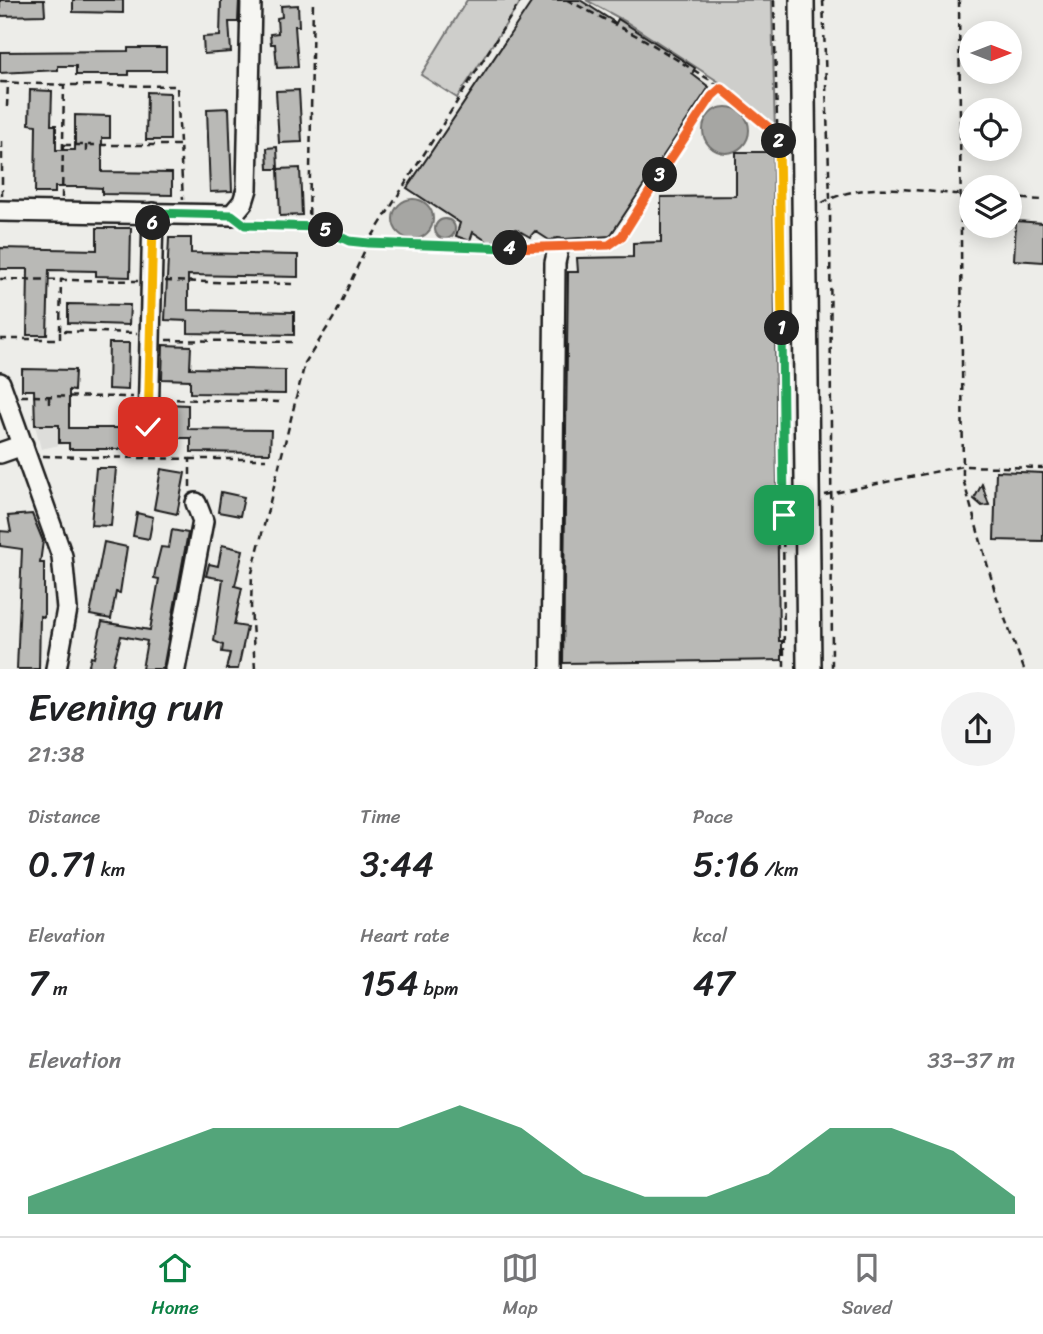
<!DOCTYPE html>
<html lang="en">
<head>
<meta charset="utf-8">
<style>
  body { margin:0; font-family:Sriracha,sans-serif; background:#f2f2f2; color:#202124; height:100vh; display:flex; flex-direction:column; font-size:26px; white-space:nowrap }
  * { box-sizing:border-box; margin:0 }
  p { font-size:23px; color:#757577 }
  .icon { flex:none; width:38px; height:38px; fill:none; stroke:currentColor; stroke-width:2; stroke-linecap:round; stroke-linejoin:round }
  .map { position:relative; height:669px; overflow:hidden }
  .side { display:flex; flex-direction:column; background:#fff; flex:1 }
  .side>* { flex:none }
  .needle { width:46px; rotate:90deg }
  .tools { position:absolute; left:959px; top:21px; display:grid; gap:14px }
  .tools a { display:grid; place-items:center; width:63px; height:63px; border-radius:50%; background:#fff; box-shadow:0 4px 18px #0003; font-size:35px }
  .pin { position:absolute; display:grid; place-items:center; width:60px; height:60px; color:#fff; margin:-30px; border-radius:14px; box-shadow:0 4px 10px #0006 }
  .km { position:absolute; width:35px; height:35px; margin:-18px; border-radius:50%; background:#222; color:#fff; font-size:19px; line-height:35px; text-align:center }
  .round { display:grid; place-items:center; flex:none; width:74px; height:74px; border-radius:37px; background:#f2f2f2 }
  .summary { display:flex; align-items:center; justify-content:space-between; height:119px; padding:0 28px }
  h1 { font-size:38px; font-weight:600; line-height:52px }
  .figures { display:grid; grid-template-columns:repeat(3,1fr); gap:10px; height:119px; padding:7px 28px }
  .figures div { display:grid; align-content:center }
  .figures b { font-size:35px; font-weight:600 }
  .figures small { font-size:19px; font-weight:400 }
  .figures p { font-size:19px }
  .chart { height:196px; padding:14px 28px }
  .chart p { display:flex; justify-content:space-between }
  .chart svg { width:100%; height:126px; margin-top:7px; fill:#0b8043; opacity:.7 }
  .menu { display:flex; justify-content:space-around; align-items:center; height:98px; border-top:2px solid #e0e0e0; background:#fff; font-size:19px; color:#757577 }
  .menu a { display:grid; justify-items:center; gap:4px }
  .menu .selected { color:#0b8043 }
  .map>svg:first-child { display:block }
  .built { fill:#ddddda }
  .green { fill:#cececb; stroke:#757574; stroke-width:2 }
  .water { fill:#a6a6a3; stroke:#6f6f6d; stroke-width:2 }
  .building { fill:#b9b9b6; stroke:#1c1c1c; stroke-width:2 }
  .lines { fill:none; stroke-linecap:round; stroke-linejoin:round }
  .minor-casing { stroke:#1c1c1c; stroke-width:24 }
  .major-casing { stroke:#1c1c1c; stroke-width:28 }
  .path { stroke:#1c1c1c; stroke-width:2.5; stroke-dasharray:7 5; stroke-linecap:butt }
  .minor { stroke:#f6f6f2; stroke-width:19 }
  .major { stroke:#f6f6f2; stroke-width:23 }
  .split-1-casing { stroke:#fff; stroke-width:14 }
  .split-2-casing { stroke:#fff; stroke-width:14 }
  .split-3-casing { stroke:#fff; stroke-width:14 }
  .split-4-casing { stroke:#fff; stroke-width:14 }
  .split-5-casing { stroke:#fff; stroke-width:14 }
  .split-6-casing { stroke:#fff; stroke-width:14 }
  .split-7-casing { stroke:#fff; stroke-width:14 }
  .split-1 { stroke:#22a559; stroke-width:9 }
  .split-2 { stroke:#f5b400; stroke-width:9 }
  .split-3 { stroke:#f0652b; stroke-width:9 }
  .split-4 { stroke:#f0652b; stroke-width:9 }
  .split-5 { stroke:#22a559; stroke-width:9 }
  .split-6 { stroke:#22a559; stroke-width:9 }
  .split-7 { stroke:#f5b400; stroke-width:9 }
</style>
</head>
<body>
<div class="map">
<svg width="1043" height="669" viewBox="0 0 1043 669">
  <rect width="100%" height="100%" fill="#edede9"/>
  <filter id="ink" filterUnits="userSpaceOnUse"><feTurbulence type="fractalNoise" baseFrequency=".0143" numOctaves="2"/><feDisplacementMap in="SourceGraphic" scale="14" xChannelSelector="R" yChannelSelector="G"/><feConvolveMatrix kernelMatrix="1 2 1 2 8 2 1 2 1" color-interpolation-filters="sRGB"/></filter>
  <g filter="url(#ink)">
    <path class="built" d="M35,401H69V443L41,449L35,425Z"/>
    <g class="green">
      <path d="M467,0H522L457,98L421,75Z"/>
      <path d="M586,0H772L775,137L719,82L625,21Z"/>
    </g>
    <g class="water">
      <circle cx="726" cy="130" r="23"/>
      <circle cx="413" cy="219" r="20"/>
      <circle cx="445" cy="229" r="10"/>
    </g>
    <g class="building">
      <path d="M0,0H44L45,15L0,16Z"/>
      <path d="M73,0H123V13L73,12Z"/>
      <path d="M221,0H239L238,22H229L231,52L204,54L203,37L220,36Z"/>
      <path d="M533,0H580L616,23L618,19L695,68L692,74L709,87L610,236L549,240L535,231L530,237L516,229L504,244L488,242L473,232L470,241L456,236L460,223L407,188Z"/>
      <path d="M298,5L299,26H295L298,67L277,68L275,44H271L270,34L278,33L277,18L282,17L281,6Z"/>
      <path d="M128,48H166V71H129V75H76V66H58V70L0,73V52L128,51Z"/>
      <path d="M30,90L52,91L51,125H56V150H75V115L110,116V138H102V172L172,173V195L102,194V188L83,187H55V193H35L36,125L29,124Z"/>
      <path d="M299,90L302,142L279,143L276,91Z"/>
      <path d="M147,92L170,93V140H146Z"/>
      <path d="M229,108L232,191L210,192L207,109Z"/>
      <path d="M277,147L278,169H268L267,148Z"/>
      <path d="M736,152H773L779,641H782V660L563,663L568,272H578L577,258L633,257V243L661,242V197L736,196Z"/>
      <path d="M300,168L302,215L280,216L278,169Z"/>
      <path d="M1016,221L1043,223V262L1014,260Z"/>
      <path d="M97,228H131L130,277L96,276V271L49,270L47,335H27L28,269H0V248L97,250Z"/>
      <path d="M169,238H191V253L298,255V277L188,275V310L294,312V335L188,333V321L165,320Z"/>
      <path d="M68,304L130,305L129,325L68,323Z"/>
      <path d="M109,343H129L128,390L108,389Z"/>
      <path d="M163,345L191,346L190,368L285,370V394L190,393V380L162,379Z"/>
      <path d="M22,369L75,370L74,391L69,390V428H127V449H69V443H59V425H35L34,390H22Z"/>
      <path d="M166,404L188,405V429L271,430L270,453L191,452V438H175V416L166,415Z"/>
      <path d="M96,468H116L111,526L91,525Z"/>
      <path d="M161,469L185,473L177,514L154,509Z"/>
      <path d="M996,471L1043,473V541L994,540Z"/>
      <path d="M982,484L989,505L982,506L974,499Z"/>
      <path d="M221,492L244,497L240,516L218,512Z"/>
      <path d="M137,513L153,517L149,539L133,536Z"/>
      <path d="M32,514L43,541L40,563H44V617L40,616L39,669H17L22,549L0,546V531L11,532L8,516Z"/>
      <path d="M172,530L188,533L163,669H142L147,641L121,636L112,669H88L91,657L94,658L102,622L150,630L159,579L154,578L156,567L161,547L169,548Z"/>
      <path d="M104,542L127,547L120,593L116,592L111,619L90,615Z"/>
      <path d="M222,545L243,550L235,586L242,588L234,625L247,627L238,669H226L230,653L222,652L223,645L214,641L223,579L206,576L209,564L218,566Z"/>
    </g>
    <g class="lines">
      <g class="minor-casing">
        <g id="minor">
          <path d="M0,211L232,215L243,202L247,189L251,0"/>
          <path d="M0,383L62,556L67,609L56,669"/>
          <path d="M148,427L153,213"/>
          <path d="M0,453L23,445"/>
          <path d="M175,669L203,521L196,503"/>
          <path d="M551,669L555,263L558,249"/>
        </g>
      </g>
      <g class="major-casing">
        <path id="major" d="M802,0L809,669"/>
      </g>
      <g class="path">
        <path d="M567,0L645,40L718,85L778,135"/>
        <path d="M774,0L782,321L784,669"/>
        <path d="M823,0L830,198L832,669"/>
        <path d="M959,0L963,479L996,595L1024,669"/>
        <path d="M0,82L64,85"/>
        <path d="M7,107L8,82"/>
        <path d="M64,145H180"/>
        <path d="M86,145V154"/>
        <path d="M2,196V140"/>
        <path d="M62,198L64,85L177,86L183,200"/>
        <path d="M1010,198L1043,200"/>
        <path d="M822,203C867,178 923,193 971,195"/>
        <path d="M243,224L320,227L349,241L368,243L543,248"/>
        <path d="M309,227L313,0"/>
        <path d="M574,247L609,245L622,236L712,96L721,88"/>
        <path d="M0,279L138,281"/>
        <path d="M165,281L295,284"/>
        <path d="M60,331L61,279"/>
        <path d="M0,339H60V331L137,333"/>
        <path d="M166,340L292,342"/>
        <path d="M21,396L133,397"/>
        <path d="M49,397V408"/>
        <path d="M164,399L280,402"/>
        <path d="M43,456L190,459V490"/>
        <path d="M145,458L147,441"/>
        <path d="M190,459H266"/>
        <path d="M825,495L962,466L1043,468"/>
        <path d="M255,669L251,607L252,573L305,363L336,314L368,243L521,0"/>
      </g>
      <use href="#minor" class="minor"/>
      <use href="#major" class="major"/>
    </g>
  </g>
  <g class="lines" filter="url(#ink)">
    <g class="split-1-casing">
      <path id="split-1" d="M782,328L784,515"/>
    </g>
    <g class="split-2-casing">
      <path id="split-2" d="M779,141L782,328"/>
    </g>
    <g class="split-3-casing">
      <path id="split-3" d="M660,175L712,96L721,88L778,135L779,141"/>
    </g>
    <g class="split-4-casing">
      <path id="split-4" d="M510,248L609,245L622,236L660,175"/>
    </g>
    <g class="split-5-casing">
      <path id="split-5" d="M326,230L349,241L368,243L510,248"/>
    </g>
    <g class="split-6-casing">
      <path id="split-6" d="M153,223V213L232,215L245,225L320,227L326,230"/>
    </g>
    <g class="split-7-casing">
      <path id="split-7" d="M148,427L153,223"/>
    </g>
    <use href="#split-1" class="split-1"/>
    <use href="#split-2" class="split-2"/>
    <use href="#split-3" class="split-3"/>
    <use href="#split-4" class="split-4"/>
    <use href="#split-5" class="split-5"/>
    <use href="#split-6" class="split-6"/>
    <use href="#split-7" class="split-7"/>
  </g>
</svg>
<div class="tools">
<a><svg class="needle" viewBox="-14 -14 28 28"><path d="M0-13l5 13h-10z" fill="#e53935"/><path d="M0 13l5-13h-10z" fill="#757577"/></svg></a>
<a><svg class="icon" aria-label="locate" viewBox="0 0 24 24"><circle cx="12" cy="12" r="6"/><path d="M12 2v4M12 18v4M2 12h4M18 12h4"/></svg></a>
<a><svg class="icon" aria-label="layers" viewBox="0 0 24 24"><path d="M12 4l9 5-9 5-9-5zM3 14l9 5 9-5"/></svg></a>
</div>
<div class="pin" style="left:784px;top:515px;background:#1e9e55"><svg class="icon" aria-label="arrive" viewBox="0 0 24 24"><path d="M6 21V4h12l-3 4 3 4H6"/></svg></div>
<div class="pin" style="left:148px;top:427px;background:#d93025"><svg class="icon" aria-label="check" viewBox="0 0 24 24"><path d="M5 12l5 5 9-10"/></svg></div>
<b class="km" style="left:782px;top:328px">1</b>
<b class="km" style="left:779px;top:141px">2</b>
<b class="km" style="left:660px;top:175px">3</b>
<b class="km" style="left:510px;top:248px">4</b>
<b class="km" style="left:326px;top:230px">5</b>
<b class="km" style="left:153px;top:223px">6</b>
</div>
<section class="side">
<div class="summary"><div><h1>Evening run</h1><p>21:38</p></div><a class="round"><svg class="icon" aria-label="share" viewBox="0 0 24 24"><path d="M12 15V3M7 8l5-5 5 5M5 13v7h14v-7"/></svg></a></div>
<div class="figures">
<div><p>Distance</p><b>0.71<small> km</small></b></div>
<div><p>Time</p><b>3:44</b></div>
<div><p>Pace</p><b>5:16<small> /km</small></b></div>
</div>
<div class="figures">
<div><p>Elevation</p><b>7<small> m</small></b></div>
<div><p>Heart rate</p><b>154<small> bpm</small></b></div>
<div><p>kcal</p><b>47</b></div>
</div>
<div class="chart"><p><span>Elevation</span>33–37 m</p>
<svg viewBox="0 0 160 44" preserveAspectRatio="none"><path d="M0 44V38L10 30L20 22L30 14L40 14L50 14L60 14L70 6L80 14L90 30L100 38L110 38L120 30L130 14L140 14L150 22L160 38V44z"/></svg>
</div>
</section>
<nav class="menu">
<a class="selected"><svg class="icon" aria-label="home" viewBox="0 0 24 24"><path d="M3 11l9-7 9 7M6 9v11h12V9"/></svg>Home</a>
<a><svg class="icon" aria-label="map" viewBox="0 0 24 24"><path d="M3 6l6-2 6 2 6-2v14l-6 2-6-2-6 2zM9 4v14M15 6v14"/></svg>Map</a>
<a><svg class="icon" aria-label="saved" viewBox="0 0 24 24"><path d="M7 4h10v16l-5-4-5 4z"/></svg>Saved</a>
</nav>
</body>
</html>
